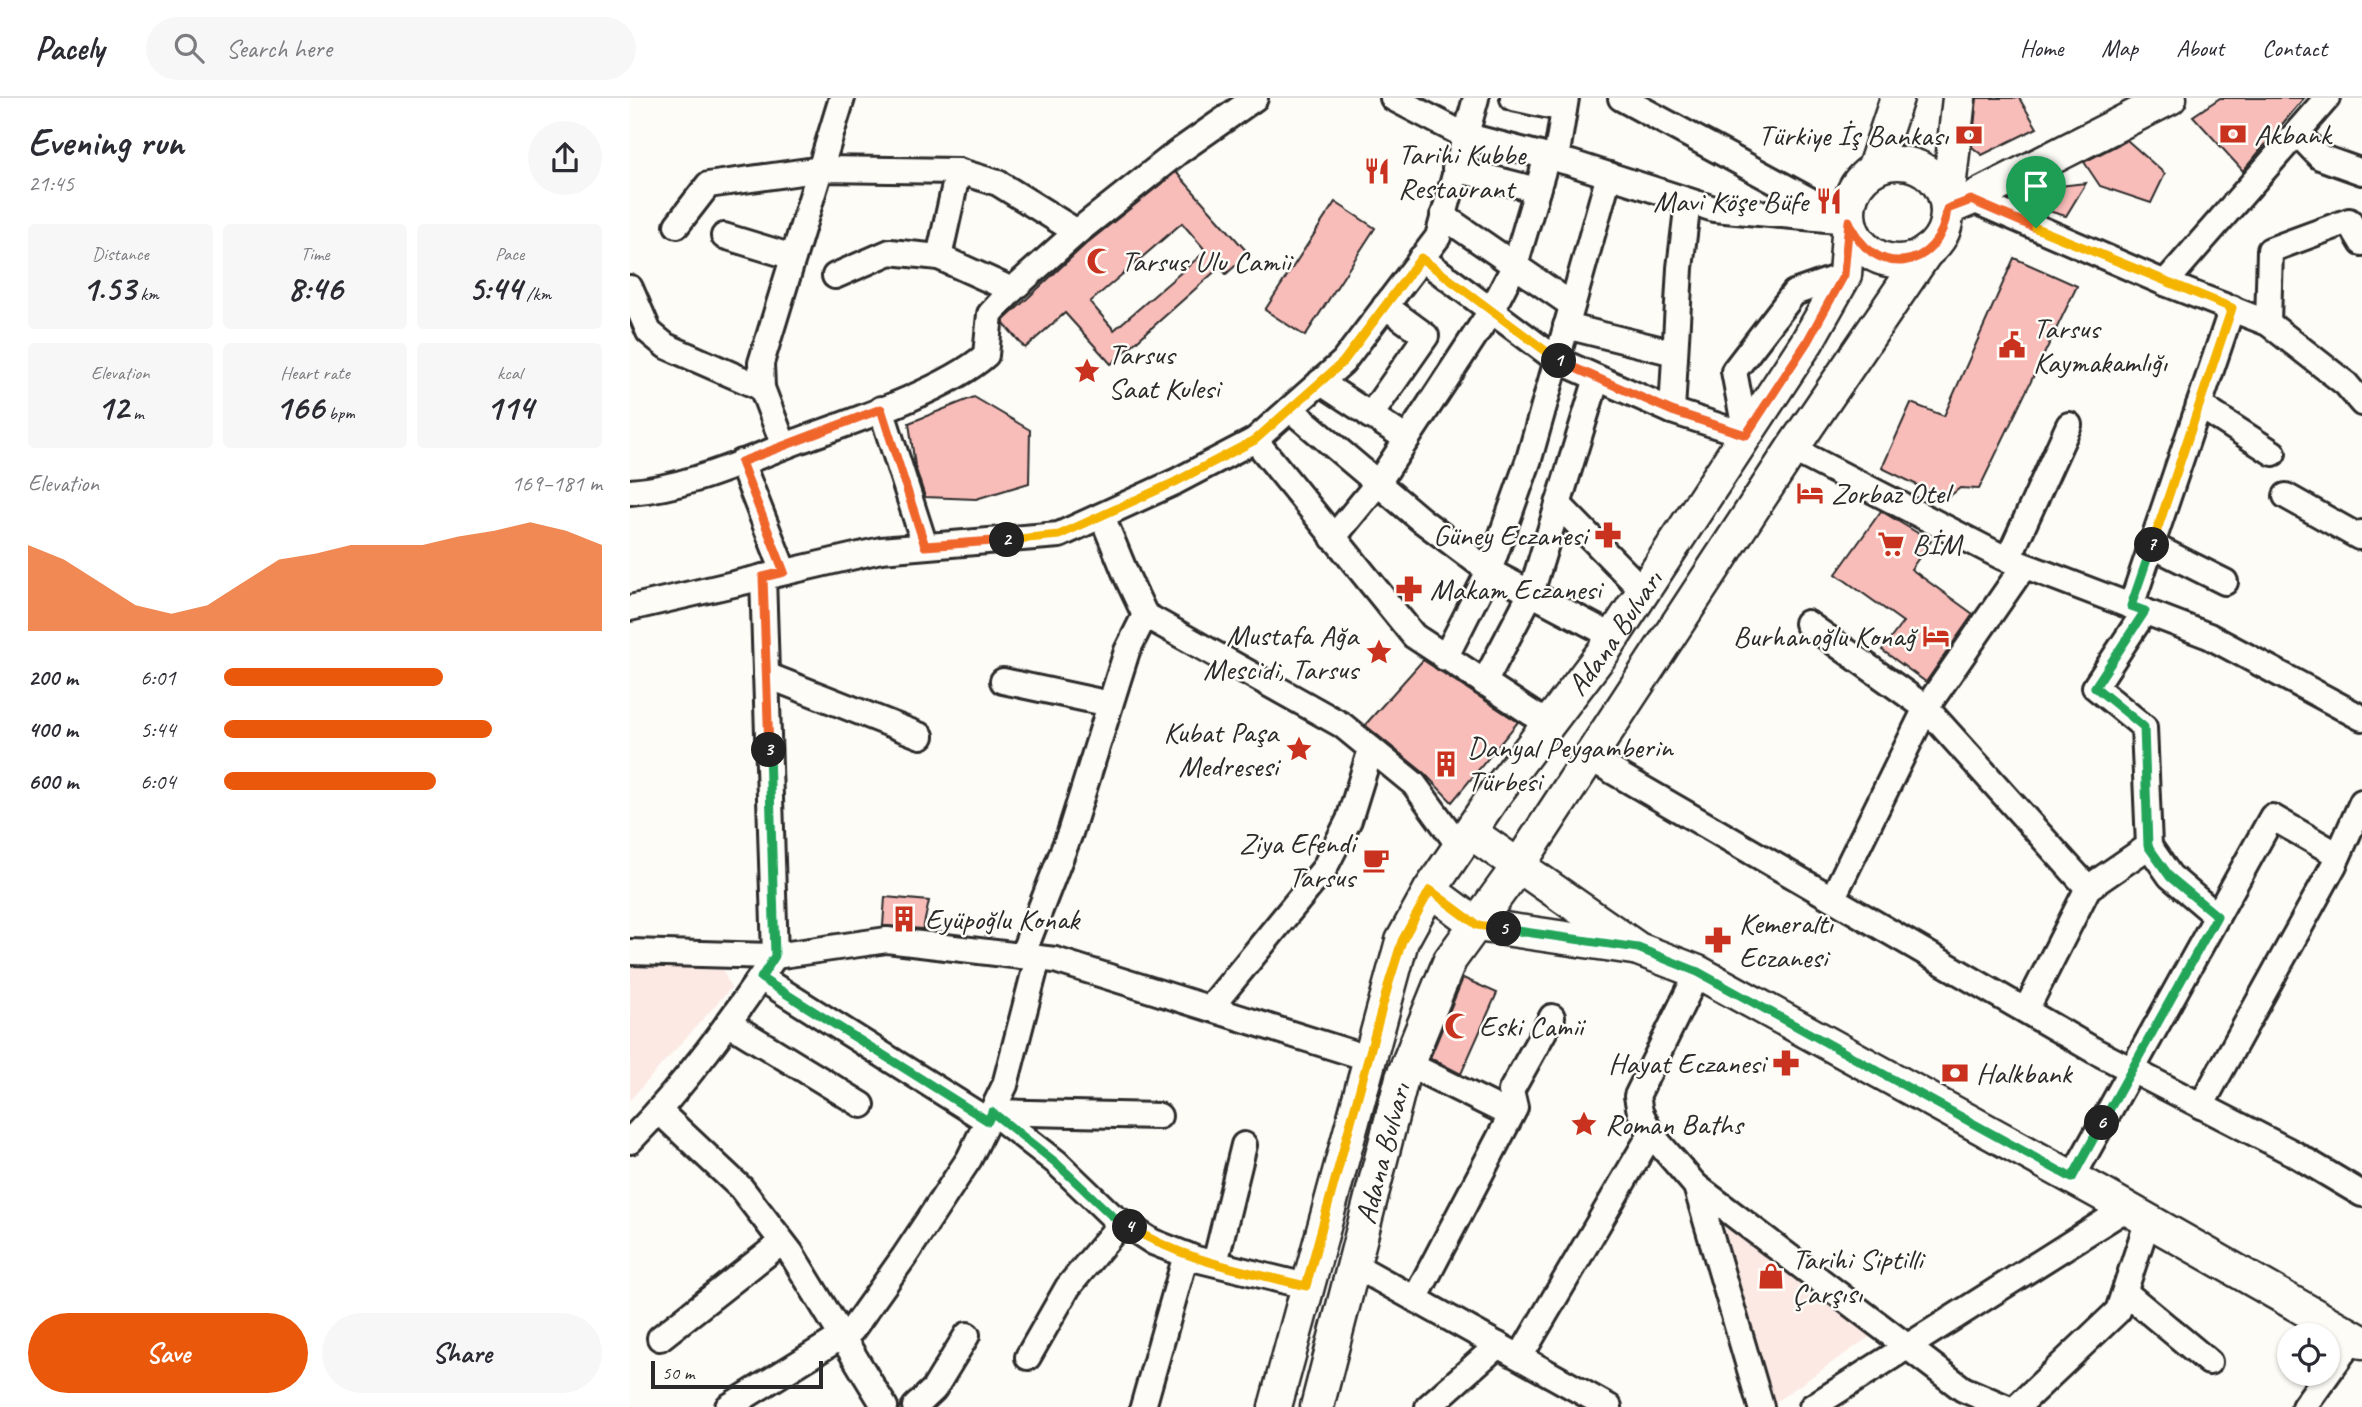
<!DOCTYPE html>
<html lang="en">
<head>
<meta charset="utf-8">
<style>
  body { margin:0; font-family:Caveat,sans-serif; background:#f7f7f7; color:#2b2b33; height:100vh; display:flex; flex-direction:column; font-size:26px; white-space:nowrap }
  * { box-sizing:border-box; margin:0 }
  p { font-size:23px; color:#7c7c81 }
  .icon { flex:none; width:38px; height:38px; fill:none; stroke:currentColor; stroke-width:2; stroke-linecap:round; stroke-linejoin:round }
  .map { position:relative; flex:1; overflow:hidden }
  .side { display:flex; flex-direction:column; background:#fff; width:630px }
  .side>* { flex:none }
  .tools { position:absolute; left:1647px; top:1225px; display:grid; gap:14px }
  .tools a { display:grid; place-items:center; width:63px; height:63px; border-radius:50%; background:#fff; box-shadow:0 2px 5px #0004; font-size:35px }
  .scale { position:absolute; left:21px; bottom:18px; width:172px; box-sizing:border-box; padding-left:7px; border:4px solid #2b2b2b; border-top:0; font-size:19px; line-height:24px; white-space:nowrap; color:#2b2b2b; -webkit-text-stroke:5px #fdfcf7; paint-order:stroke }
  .pin { position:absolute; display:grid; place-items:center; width:60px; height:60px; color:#fff; margin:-72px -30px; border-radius:50% 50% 50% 0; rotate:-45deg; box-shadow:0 0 7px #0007 }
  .pin .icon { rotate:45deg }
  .km { position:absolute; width:35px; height:35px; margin:-18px; border-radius:50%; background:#222; color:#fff; font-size:19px; line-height:35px; text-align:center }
  .round { display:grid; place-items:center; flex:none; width:74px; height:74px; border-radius:37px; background:#f7f7f7 }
  .overview { display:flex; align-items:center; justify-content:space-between; height:119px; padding:0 28px }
  h1 { font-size:38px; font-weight:700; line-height:52px }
  .stats { display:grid; grid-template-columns:repeat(3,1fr); gap:10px; height:119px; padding:7px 28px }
  .stats div { display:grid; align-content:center; border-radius:7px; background:#f7f7f7; text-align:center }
  .stats b { font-size:35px; font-weight:700 }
  .stats small { font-size:19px; font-weight:400 }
  .stats p { font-size:19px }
  .chart { height:196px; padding:14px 28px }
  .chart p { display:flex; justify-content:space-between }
  .chart svg { width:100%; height:126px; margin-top:7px; fill:#ea580c; opacity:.7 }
  .button { display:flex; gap:14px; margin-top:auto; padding:14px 28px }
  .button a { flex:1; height:80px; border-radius:42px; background:#ea580c; color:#fff; font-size:28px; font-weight:700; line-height:80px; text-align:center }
  .button a+a { background:#f7f7f7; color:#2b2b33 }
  ul { padding:0 28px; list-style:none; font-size:23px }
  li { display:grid; grid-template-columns:112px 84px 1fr; align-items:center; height:52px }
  li i { height:18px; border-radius:9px; background:#ea580c }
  header { display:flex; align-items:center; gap:42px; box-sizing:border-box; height:98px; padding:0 35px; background:#fff; border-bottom:2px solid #e1e1e2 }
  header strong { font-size:33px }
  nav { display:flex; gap:38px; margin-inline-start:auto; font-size:24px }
  .search { width:490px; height:63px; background:#f7f7f7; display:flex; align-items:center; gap:18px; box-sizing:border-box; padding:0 24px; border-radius:38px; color:#7c7c81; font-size:26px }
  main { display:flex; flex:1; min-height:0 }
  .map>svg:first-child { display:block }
  .built { fill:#fce9e4 }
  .building { fill:#f9bdb9; stroke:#2b2b2b; stroke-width:2; fill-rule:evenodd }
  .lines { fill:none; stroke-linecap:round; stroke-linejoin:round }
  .minor-casing { stroke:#2b2b2b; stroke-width:30 }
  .major-casing { stroke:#2b2b2b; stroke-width:37 }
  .minor { stroke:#fdfcf7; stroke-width:24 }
  .major { stroke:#fdfcf7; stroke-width:32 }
  .split-1-casing { stroke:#fff; stroke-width:14 }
  .split-2-casing { stroke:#fff; stroke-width:14 }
  .split-3-casing { stroke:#fff; stroke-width:14 }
  .split-4-casing { stroke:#fff; stroke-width:14 }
  .split-5-casing { stroke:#fff; stroke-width:14 }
  .split-6-casing { stroke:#fff; stroke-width:14 }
  .split-7-casing { stroke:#fff; stroke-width:14 }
  .split-8-casing { stroke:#fff; stroke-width:14 }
  .split-1 { stroke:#f0652b; stroke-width:9 }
  .split-2 { stroke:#f5b400; stroke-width:9 }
  .split-3 { stroke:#f0652b; stroke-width:9 }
  .split-4 { stroke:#22a559; stroke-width:9 }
  .split-5 { stroke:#f5b400; stroke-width:9 }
  .split-6 { stroke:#22a559; stroke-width:9 }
  .split-7 { stroke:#22a559; stroke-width:9 }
  .split-8 { stroke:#f5b400; stroke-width:9 }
  .labels { text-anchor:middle; stroke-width:5; stroke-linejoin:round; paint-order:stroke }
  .poi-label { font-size:30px; fill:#2b2b2b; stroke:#fdfcf7; text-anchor:start }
  .street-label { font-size:30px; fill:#2b2b2b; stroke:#fdfcf7 }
</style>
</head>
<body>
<header>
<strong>Pacely</strong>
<div class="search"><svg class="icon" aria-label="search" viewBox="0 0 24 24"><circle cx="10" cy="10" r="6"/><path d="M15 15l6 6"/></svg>Search here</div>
<nav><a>Home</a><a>Map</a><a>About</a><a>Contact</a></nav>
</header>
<main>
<section class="side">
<div class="overview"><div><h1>Evening run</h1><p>21:45</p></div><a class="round"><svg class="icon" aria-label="share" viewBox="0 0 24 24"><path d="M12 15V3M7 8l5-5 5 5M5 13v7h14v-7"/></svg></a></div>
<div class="stats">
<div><p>Distance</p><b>1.53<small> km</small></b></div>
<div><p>Time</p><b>8:46</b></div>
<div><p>Pace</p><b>5:44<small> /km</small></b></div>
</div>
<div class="stats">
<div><p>Elevation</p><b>12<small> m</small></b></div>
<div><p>Heart rate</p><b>166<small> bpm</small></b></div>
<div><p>kcal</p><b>114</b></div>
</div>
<div class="chart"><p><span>Elevation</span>169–181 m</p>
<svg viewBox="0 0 160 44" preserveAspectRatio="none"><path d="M0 44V14L10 19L20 27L30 35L40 38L50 35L60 27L70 19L80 17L90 14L100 14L110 14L120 11L130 9L140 6L150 9L160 14V44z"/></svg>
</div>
<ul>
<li><b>200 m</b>6:01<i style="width:58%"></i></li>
<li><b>400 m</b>5:44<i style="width:71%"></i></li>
<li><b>600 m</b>6:04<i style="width:56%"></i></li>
</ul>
<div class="button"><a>Save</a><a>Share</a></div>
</section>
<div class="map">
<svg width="1732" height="1309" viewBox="0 0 1732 1309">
  <rect width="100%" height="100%" fill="#fdfcf7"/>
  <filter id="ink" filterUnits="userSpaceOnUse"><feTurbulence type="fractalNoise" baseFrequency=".0143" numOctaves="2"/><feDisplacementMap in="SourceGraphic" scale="14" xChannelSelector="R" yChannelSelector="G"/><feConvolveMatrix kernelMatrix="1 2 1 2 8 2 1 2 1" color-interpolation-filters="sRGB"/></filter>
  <g filter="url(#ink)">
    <g class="built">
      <path d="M0,869L92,870L101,890L0,1002Z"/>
      <path d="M1109,1126L1245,1235L1144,1305L1135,1301L1093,1133Z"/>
    </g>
    <g class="building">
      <path d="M1347,0H1389L1407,30L1352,57L1342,49Z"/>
      <path d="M1590,0H1674L1613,73L1563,18Z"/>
      <path d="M1497,42L1535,76L1521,105L1470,88L1454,64Z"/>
      <path d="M546,74L619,156L596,176L590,169L481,266L435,215L395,250L374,226V222L457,145ZM552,125L576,153L484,232L460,204Z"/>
      <path d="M1456,85L1436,118L1380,102L1409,87L1412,90Z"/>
      <path d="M705,104L745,130L675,238L635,212Z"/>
      <path d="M1384,160L1447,188L1349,391L1330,390L1316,401L1252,370L1281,305L1314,318Z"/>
      <path d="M344,299L400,332L399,385L346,401L295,399L285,368L279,325Z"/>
      <path d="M1251,413L1301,443L1281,471L1343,516L1296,584L1252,552L1273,524L1206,476Z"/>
      <path d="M793,562L888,624L822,704L794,675L735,627Z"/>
      <path d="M255,799L299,803L293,831L253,828Z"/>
      <path d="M833,880L867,895L831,976L800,960Z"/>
    </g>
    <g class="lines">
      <g class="minor-casing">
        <g id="minor">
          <path d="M763,0L834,37L941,65L1084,111L1219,123"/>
          <path d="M883,0L934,11"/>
          <path d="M991,0L1209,118"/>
          <path d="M1668,36L1690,59L1732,74"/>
          <path d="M926,61L936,0"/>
          <path d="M825,71L907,92"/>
          <path d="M1341,101L1535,185L1638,225L1716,286L1732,305"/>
          <path d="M813,118L942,207"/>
          <path d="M47,127L78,87L192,71L328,73L368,85L447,134"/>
          <path d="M94,138L163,159"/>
          <path d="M309,159L328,73"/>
          <path d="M791,160L927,262L1042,313L1116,337L1104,273L1164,195L1215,177"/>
          <path d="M205,178L260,154L309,159L382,192"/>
          <path d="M1535,185L1697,0"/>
          <path d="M0,190L19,234L36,248L132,290"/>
          <path d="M1638,225L1640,152L1719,123L1732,145"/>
          <path d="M936,228L1045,255"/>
          <path d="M690,284L777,341"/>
          <path d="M1569,307L1643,355"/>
          <path d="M251,311L295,448"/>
          <path d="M660,311L790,421L859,473L984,539"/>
          <path d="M1042,313L1050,170L1058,103"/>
          <path d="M740,318L796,238L755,208"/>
          <path d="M625,342L784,538L918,626"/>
          <path d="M154,348L132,290L131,265L212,0"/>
          <path d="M1162,351L1372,459L1579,538L1732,620"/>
          <path d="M111,364L154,474"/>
          <path d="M0,394C58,390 114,363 168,343C220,324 315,293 356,257L360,216L382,192L447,134L548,54L625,0"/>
          <path d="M1656,398L1729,439L1732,435"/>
          <path d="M928,406L1013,493"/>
          <path d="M472,418L497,479L515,517L712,627L784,686L830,749"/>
          <path d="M703,440L748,385L861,213L885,167L917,59"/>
          <path d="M1521,447L1595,484"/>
          <path d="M1378,461L1439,327"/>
          <path d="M1501,508L1602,210"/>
          <path d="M0,510L251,452L429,437L545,384L625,342L713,264L808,139L846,0"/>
          <path d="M1515,513L1465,589L1514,629L1519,748L1540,778L1587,818"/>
          <path d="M1177,525L1296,610L1458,790"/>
          <path d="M815,560L859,473L899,361L979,77"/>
          <path d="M136,577L291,638"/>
          <path d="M373,583L480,606"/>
          <path d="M854,585L901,495L967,280"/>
          <path d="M960,660L1465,953L1663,1055L1732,1096"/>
          <path d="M1203,799L1296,610L1394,468"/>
          <path d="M0,854L145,858L257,842L425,862L738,960"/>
          <path d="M392,858L440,735L497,553L515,517"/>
          <path d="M1068,874L1007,998L1010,1014L1021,1036L1066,1088L1333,1291L1375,1309"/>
          <path d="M131,880L358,1023"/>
          <path d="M581,909L694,771L719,722L741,651"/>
          <path d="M1396,912L1458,790L1519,748"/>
          <path d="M98,925L232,1007"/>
          <path d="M778,966L881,1017"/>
          <path d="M1571,1008L1704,767L1732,704"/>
          <path d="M29,1013L111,1090L161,1155L255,1309"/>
          <path d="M362,1014L426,1064L481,1117L523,1144L566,1161L676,1188"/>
          <path d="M362,1014L529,1018"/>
          <path d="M0,1043C55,987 101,923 145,858L133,479"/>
          <path d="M1442,1080L1642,719L1708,757"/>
          <path d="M1066,1088L1131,1309"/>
          <path d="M585,1165L614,1047"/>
          <path d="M724,1167L979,1309"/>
          <path d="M1496,1195L1579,1264"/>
          <path d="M785,1201L885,1010L881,993L922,919"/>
          <path d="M30,1240L152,1144"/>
          <path d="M398,1259L438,1189L492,1124"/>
          <path d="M890,1259L1021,1036"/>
          <path d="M98,1309L222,1232L274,1159L339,1061L375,987L408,860"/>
          <path d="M285,1309L304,1291L337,1237"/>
          <path d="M513,1309L556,1157"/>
          <path d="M798,1309L868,1247"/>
          <path d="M1182,1309L1495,1111"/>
          <path d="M1387,1309L1488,1213L1517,1125"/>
          <path d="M1674,1309L1724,1239"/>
        </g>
      </g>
      <g class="major-casing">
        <g id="major">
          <circle cx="1268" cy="114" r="49"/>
          <path d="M1243,72L1267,0"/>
          <path d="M1317,109L1329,0"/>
          <path d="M1317,111L1341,101L1540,0"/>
          <path d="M840,734L1008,851L1068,874L1470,1095L1732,1244"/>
          <path d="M800,792L847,827L1003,850"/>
          <path id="s1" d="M645,1309L772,843L800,792L866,695L974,553L1177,244L1215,177L1219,123"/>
          <path id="s2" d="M687,1309L772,980L820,862L889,767L1162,351L1297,153"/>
        </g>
      </g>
      <use href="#minor" class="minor"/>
      <use href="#major" class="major"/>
    </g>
  </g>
  <g class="lines" filter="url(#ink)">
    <g class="split-1-casing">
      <path id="split-1" d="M929,263L1042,313L1116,337L1177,244L1214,177L1219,123C1241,182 1311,174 1317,111L1341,102L1406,130"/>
    </g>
    <g class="split-2-casing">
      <path id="split-2" d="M377,442L429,437L545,384L625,342L713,264L791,160L929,263"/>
    </g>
    <g class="split-3-casing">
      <path id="split-3" d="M139,652L133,479L154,474L111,364L251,311L295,448L377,442"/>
    </g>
    <g class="split-4-casing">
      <path id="split-4" d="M139,652L145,858L131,880L358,1023L362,1014L425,1064L481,1117L500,1129"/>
    </g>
    <g class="split-5-casing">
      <path id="split-5" d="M500,1129C553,1163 616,1173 676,1188L758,888L772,843L800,792L847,827L874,831"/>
    </g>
    <g class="split-6-casing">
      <path id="split-6" d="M874,831L1008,850L1068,874L1442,1080L1472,1025"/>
    </g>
    <g class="split-7-casing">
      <path id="split-7" d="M1472,1025L1587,818L1540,779L1518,748L1514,629L1465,589L1515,513L1501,508L1522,447"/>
    </g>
    <g class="split-8-casing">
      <path id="split-8" d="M1406,130L1602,210L1522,447"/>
    </g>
    <use href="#split-1" class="split-1"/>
    <use href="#split-2" class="split-2"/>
    <use href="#split-3" class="split-3"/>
    <use href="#split-4" class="split-4"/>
    <use href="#split-5" class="split-5"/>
    <use href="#split-6" class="split-6"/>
    <use href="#split-7" class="split-7"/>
    <use href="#split-8" class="split-8"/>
  </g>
  <defs>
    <g id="bank-bare" transform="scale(2.1)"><path d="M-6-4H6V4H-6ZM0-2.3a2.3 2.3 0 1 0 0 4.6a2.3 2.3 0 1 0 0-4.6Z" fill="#c8321e" stroke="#fdfcf7" stroke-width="2.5" paint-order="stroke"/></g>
    <g id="restaurant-bare" transform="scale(2.1)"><path d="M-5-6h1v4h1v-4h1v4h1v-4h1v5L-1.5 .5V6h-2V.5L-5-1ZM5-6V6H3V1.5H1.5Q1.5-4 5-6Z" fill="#c8321e" stroke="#fdfcf7" stroke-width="2.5" paint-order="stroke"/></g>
    <g id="mosque-bare" transform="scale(2.1)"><path d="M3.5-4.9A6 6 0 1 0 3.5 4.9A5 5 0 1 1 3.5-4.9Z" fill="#c8321e" stroke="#fdfcf7" stroke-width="2.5" paint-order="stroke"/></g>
    <g id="civic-bare" transform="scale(2.1)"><path d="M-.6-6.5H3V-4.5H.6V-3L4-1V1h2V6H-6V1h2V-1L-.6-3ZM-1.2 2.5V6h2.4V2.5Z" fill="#c8321e" stroke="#fdfcf7" stroke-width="2.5" paint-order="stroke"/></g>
    <g id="sight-bare" transform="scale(2.1)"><path d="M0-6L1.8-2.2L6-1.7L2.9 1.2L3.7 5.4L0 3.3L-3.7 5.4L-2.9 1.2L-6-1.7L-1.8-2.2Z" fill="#c8321e" stroke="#fdfcf7" stroke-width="2.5" paint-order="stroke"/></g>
    <g id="hotel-bare" transform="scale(2.1)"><path d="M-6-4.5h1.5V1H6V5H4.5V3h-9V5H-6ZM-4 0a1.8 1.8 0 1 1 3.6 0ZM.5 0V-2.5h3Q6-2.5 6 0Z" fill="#c8321e" stroke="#fdfcf7" stroke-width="2.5" paint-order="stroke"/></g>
    <g id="pharmacy-bare" transform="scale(2.1)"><path d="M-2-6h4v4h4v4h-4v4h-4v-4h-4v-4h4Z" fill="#c8321e" stroke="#fdfcf7" stroke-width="2.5" paint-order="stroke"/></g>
    <g id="supermarket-bare" transform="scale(2.1)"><path d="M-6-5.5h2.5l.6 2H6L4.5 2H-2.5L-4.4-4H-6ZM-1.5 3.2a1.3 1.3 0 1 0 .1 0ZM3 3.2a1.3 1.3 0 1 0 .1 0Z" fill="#c8321e" stroke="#fdfcf7" stroke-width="2.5" paint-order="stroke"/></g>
    <g id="building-bare" transform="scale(2.1)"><path d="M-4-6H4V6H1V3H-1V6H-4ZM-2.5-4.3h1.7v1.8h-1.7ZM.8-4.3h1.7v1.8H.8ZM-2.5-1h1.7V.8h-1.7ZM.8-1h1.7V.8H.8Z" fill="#c8321e" stroke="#fdfcf7" stroke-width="2.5" paint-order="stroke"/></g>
    <g id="cafe-bare" transform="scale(2.1)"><path d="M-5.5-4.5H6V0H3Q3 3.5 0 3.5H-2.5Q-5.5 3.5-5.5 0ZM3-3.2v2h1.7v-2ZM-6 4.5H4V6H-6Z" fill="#c8321e" stroke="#fdfcf7" stroke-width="2.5" paint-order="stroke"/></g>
    <g id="shop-bare" transform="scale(2.1)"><path d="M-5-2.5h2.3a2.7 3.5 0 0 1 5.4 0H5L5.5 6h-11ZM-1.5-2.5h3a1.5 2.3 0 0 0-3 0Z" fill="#c8321e" stroke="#fdfcf7" stroke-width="2.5" paint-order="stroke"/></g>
  </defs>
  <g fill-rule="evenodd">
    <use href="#bank-bare" x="1603" y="36"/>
    <use href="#bank-bare" x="1339" y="37"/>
    <use href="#restaurant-bare" x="747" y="73"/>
    <use href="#restaurant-bare" x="1199" y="103"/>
    <use href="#mosque-bare" x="470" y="163"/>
    <use href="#civic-bare" x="1382" y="247"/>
    <use href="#sight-bare" x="457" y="273"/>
    <use href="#hotel-bare" x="1180" y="395"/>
    <use href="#pharmacy-bare" x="978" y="437"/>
    <use href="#supermarket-bare" x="1261" y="446"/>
    <use href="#pharmacy-bare" x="779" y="491"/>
    <use href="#hotel-bare" x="1306" y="538"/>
    <use href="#sight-bare" x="749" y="554"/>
    <use href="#sight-bare" x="669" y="651"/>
    <use href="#building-bare" x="816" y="666"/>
    <use href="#cafe-bare" x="746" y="762"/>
    <use href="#building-bare" x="274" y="821"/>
    <use href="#pharmacy-bare" x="1088" y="842"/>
    <use href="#mosque-bare" x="828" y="928"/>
    <use href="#pharmacy-bare" x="1156" y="965"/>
    <use href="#bank-bare" x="1325" y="975"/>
    <use href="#sight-bare" x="954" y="1026"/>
    <use href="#shop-bare" x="1141" y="1178"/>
  </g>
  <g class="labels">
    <g class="poi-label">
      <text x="1624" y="46">Akbank</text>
      <text x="1318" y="47" text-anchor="end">Türkiye İş Bankası</text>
      <text x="768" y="66">Tarihi Kubbe<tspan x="768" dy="34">Restaurant</tspan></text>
      <text x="1178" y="113" text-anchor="end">Mavi Köşe Büfe</text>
      <text x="491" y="173">Tarsus Ulu Camii</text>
      <text x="1403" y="240">Tarsus<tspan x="1403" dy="34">Kaymakamlığı</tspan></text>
      <text x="478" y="266">Tarsus<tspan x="478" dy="34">Saat Kulesi</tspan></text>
      <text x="1201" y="405">Zorbaz Otel</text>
      <text x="957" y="447" text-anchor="end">Güney Eczanesi</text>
      <text x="1282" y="456">BİM</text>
      <text x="800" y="501">Makam Eczanesi</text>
      <text x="728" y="547" text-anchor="end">Mustafa Ağa<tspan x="728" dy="34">Mescidi, Tarsus</tspan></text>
      <text x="1285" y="548" text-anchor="end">Burhanoğlu Konağ</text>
      <text x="648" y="644" text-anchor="end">Kubat Paşa<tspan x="648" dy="34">Medresesi</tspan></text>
      <text x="837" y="659">Danyal Peygamberin<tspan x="837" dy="34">Türbesi</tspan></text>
      <text x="725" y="755" text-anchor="end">Ziya Efendi<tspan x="725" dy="34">Tarsus</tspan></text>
      <text x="295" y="831">Eyüpoğlu Konak</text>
      <text x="1109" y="835">Kemeraltı<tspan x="1109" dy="34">Eczanesi</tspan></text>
      <text x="849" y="938">Eski Camii</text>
      <text x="1135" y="975" text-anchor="end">Hayat Eczanesi</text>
      <text x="1346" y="985">Halkbank</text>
      <text x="975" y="1036">Roman Baths</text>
      <text x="1162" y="1171">Tarihi Siptilli<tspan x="1162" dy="34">Çarşısı</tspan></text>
    </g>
    <g class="street-label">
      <text dy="10" stroke="none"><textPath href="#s1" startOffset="858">Adana Bulvarı</textPath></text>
      <text dy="10" stroke="none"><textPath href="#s2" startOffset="262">Adana Bulvarı</textPath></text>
    </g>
  </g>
</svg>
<div class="tools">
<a><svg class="icon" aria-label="locate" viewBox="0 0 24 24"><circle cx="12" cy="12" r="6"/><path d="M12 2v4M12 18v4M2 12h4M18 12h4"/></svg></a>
</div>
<div class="scale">50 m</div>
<div class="pin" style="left:1406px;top:130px;background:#1e9e55"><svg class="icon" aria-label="arrive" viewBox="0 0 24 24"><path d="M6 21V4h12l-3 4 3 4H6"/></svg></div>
<b class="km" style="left:929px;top:263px">1</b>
<b class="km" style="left:377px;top:442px">2</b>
<b class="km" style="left:139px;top:652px">3</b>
<b class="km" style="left:500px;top:1129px">4</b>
<b class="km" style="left:874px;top:831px">5</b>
<b class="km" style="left:1472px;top:1025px">6</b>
<b class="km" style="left:1522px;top:447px">7</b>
</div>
</main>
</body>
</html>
